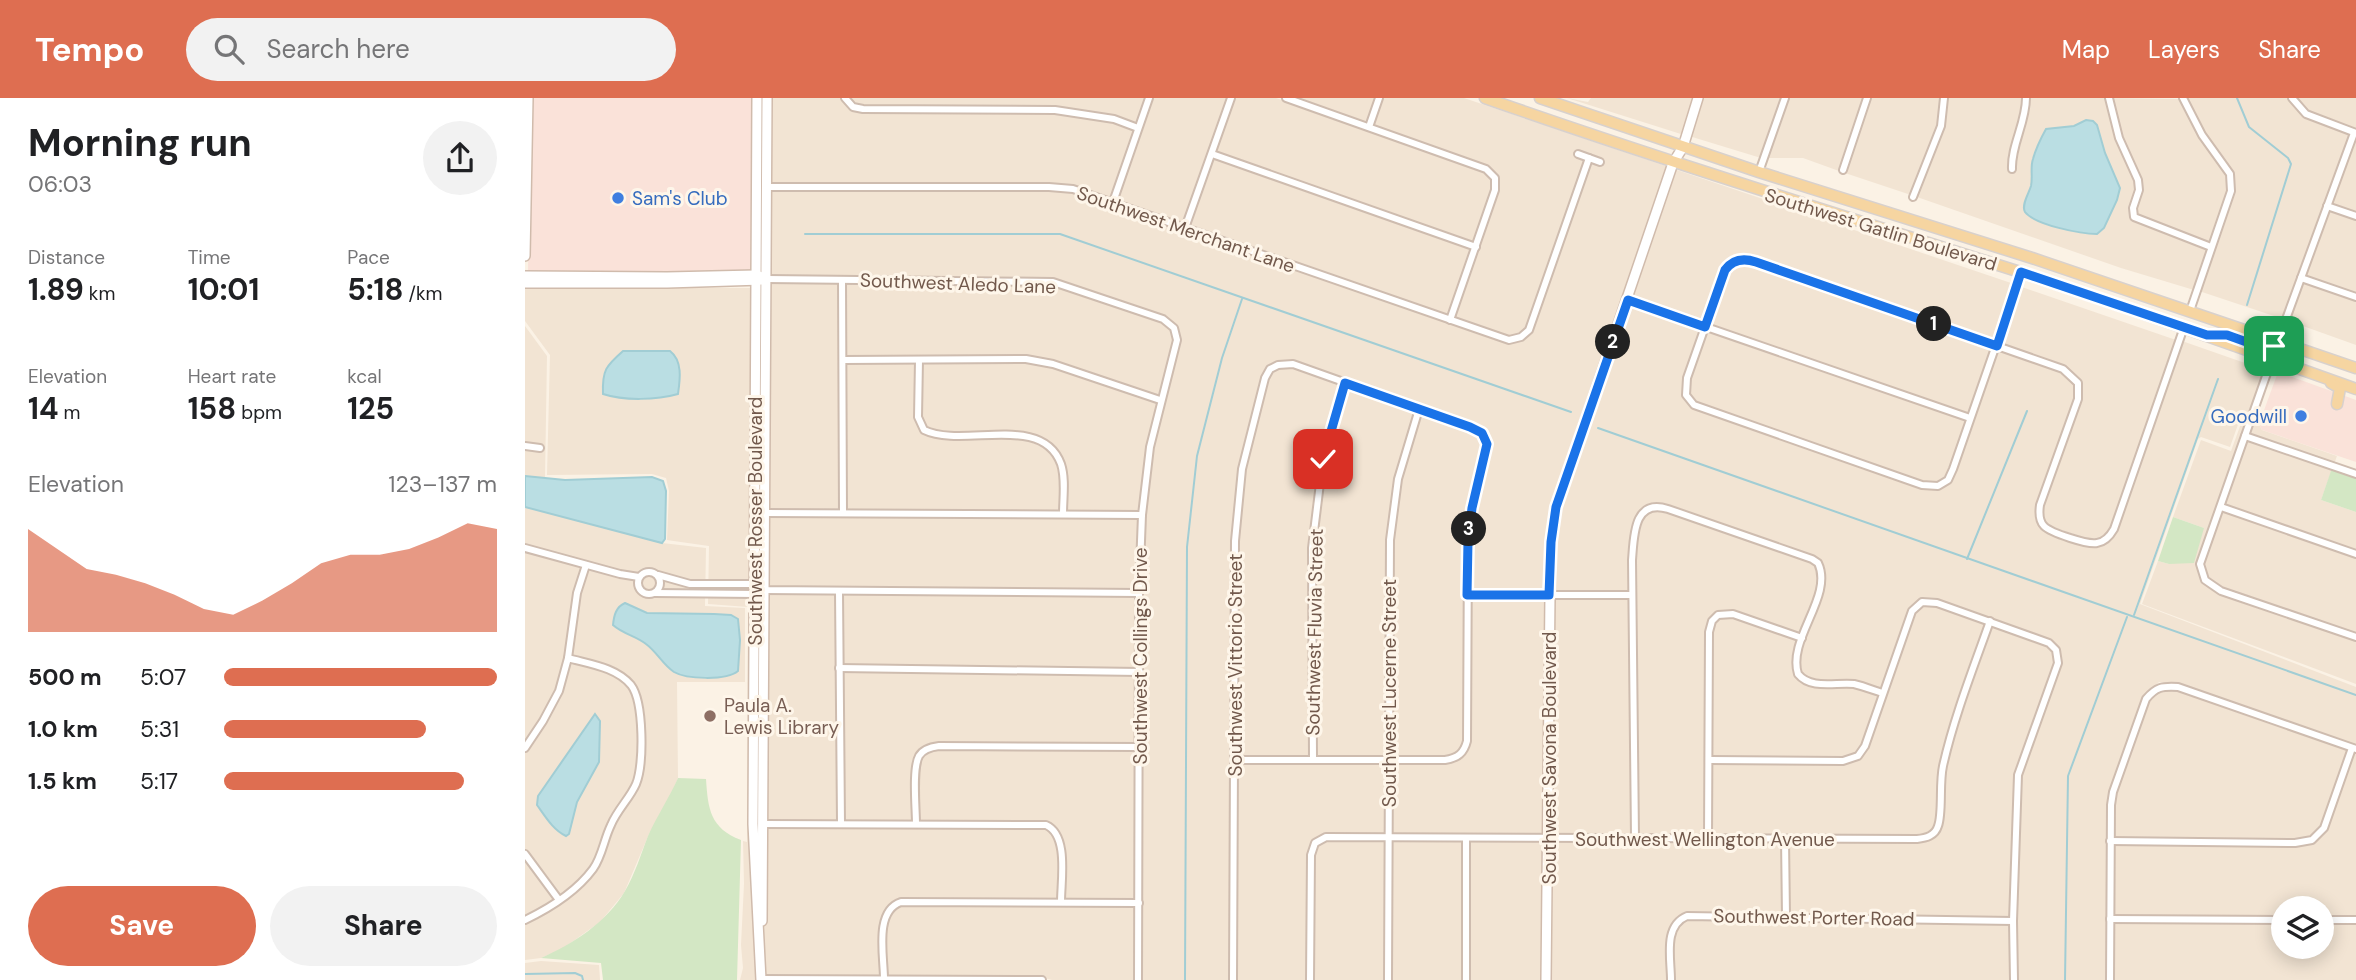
<!DOCTYPE html>
<html lang="en">
<head>
<meta charset="utf-8">
<style>
  body { margin:0; font-family:"DM Sans",sans-serif; background:#f2f2f2; color:#202124; height:100vh; display:flex; flex-direction:column; font-size:26px; white-space:nowrap }
  * { box-sizing:border-box; margin:0 }
  p { font-size:23px; color:#757577 }
  .icon { flex:none; width:38px; height:38px; fill:none; stroke:currentColor; stroke-width:2; stroke-linecap:round; stroke-linejoin:round }
  .map { position:relative; flex:1; overflow:hidden }
  .details { display:flex; flex-direction:column; background:#fff; width:525px }
  .details>* { flex:none }
  .fabs { position:absolute; left:1746px; top:798px; display:grid; gap:14px }
  .fabs a { display:grid; place-items:center; width:63px; height:63px; border-radius:50%; background:#fff; box-shadow:0 4px 18px #0003; font-size:35px }
  .pin { position:absolute; display:grid; place-items:center; width:60px; height:60px; color:#fff; margin:-30px; border-radius:14px; box-shadow:0 4px 10px #0006 }
  .km { position:absolute; width:35px; height:35px; margin:-18px; border-radius:50%; background:#222; color:#fff; font-size:19px; line-height:35px; text-align:center }
  .round { display:grid; place-items:center; flex:none; width:74px; height:74px; border-radius:37px; background:#f2f2f2 }
  .head { display:flex; align-items:center; justify-content:space-between; height:119px; padding:0 28px }
  h1 { font-size:38px; font-weight:700; line-height:52px }
  .metrics { display:grid; grid-template-columns:repeat(3,1fr); gap:10px; height:119px; padding:7px 28px }
  .metrics div { display:grid; align-content:center }
  .metrics b { font-size:30px; font-weight:700 }
  .metrics small { font-size:19px; font-weight:400 }
  .metrics p { font-size:19px }
  .chart { height:196px; padding:14px 28px }
  .chart p { display:flex; justify-content:space-between }
  .chart svg { width:100%; height:126px; margin-top:7px; fill:#de6e51; opacity:.7 }
  .cta { display:flex; gap:14px; margin-top:auto; padding:14px 28px }
  .cta a { flex:1; height:80px; border-radius:42px; background:#de6e51; color:#fff; font-size:28px; font-weight:700; line-height:80px; text-align:center }
  .cta a+a { background:#f2f2f2; color:#202124 }
  ul { padding:0 28px; list-style:none; font-size:23px }
  li { display:grid; grid-template-columns:112px 84px 1fr; align-items:center; height:52px }
  li i { height:18px; border-radius:9px; background:#de6e51 }
  header { display:flex; align-items:center; gap:42px; box-sizing:border-box; height:98px; padding:0 35px; background:#de6e51; color:#fff }
  header strong { font-size:33px }
  nav { display:flex; gap:38px; margin-inline-start:auto; font-size:24px }
  .search { width:490px; height:63px; background:#f2f2f2; display:flex; align-items:center; gap:18px; box-sizing:border-box; padding:0 24px; border-radius:38px; color:#757577; font-size:26px }
  main { display:flex; flex:1; min-height:0 }
  .map>svg:first-child { display:block }
  .residential { fill:#f2e4d3; fill-rule:evenodd }
  .commercial { fill:#fae2d9 }
  .green { fill:#d3e7c4 }
  .water { fill:#badee3; stroke:#a1cdd4; stroke-width:2 }
  .lines { fill:none; stroke-linecap:round; stroke-linejoin:round }
  .stream { stroke:#a1cdd4; stroke-width:2 }
  .street-casing { stroke:#cebcaf; stroke-width:10 }
  .secondary-casing { stroke:#d0bbac; stroke-width:12 }
  .primary-casing { stroke:#d8d1cd; stroke-width:13 }
  .street { stroke:#fff; stroke-width:6 }
  .secondary { stroke:#fff; stroke-width:9 }
  .primary { stroke:#f6d5a1; stroke-width:10 }
  .route-casing { stroke:#fff; stroke-width:14 }
  .route { stroke:#1a73e8; stroke-width:9 }
  .shop-dot { fill:#3f7fe0; stroke:#fef6ea; stroke-width:2.5 }
  .education-dot { fill:#8d6e63; stroke:#fef6ea; stroke-width:2.5 }
  .labels { text-anchor:middle; stroke-width:6; stroke-linejoin:round; paint-order:stroke }
  .shop-label { font-size:19px; fill:#366cbe; stroke:#fef6ea; text-anchor:start }
  .street-label { font-size:19px; fill:#72594c; stroke:#fef6ea }
  .education-label { font-size:19px; fill:#785e54; stroke:#fef6ea; text-anchor:start }
</style>
</head>
<body>
<header>
<strong>Tempo</strong>
<div class="search"><svg class="icon" aria-label="search" viewBox="0 0 24 24"><circle cx="10" cy="10" r="6"/><path d="M15 15l6 6"/></svg>Search here</div>
<nav><a>Map</a><a>Layers</a><a>Share</a></nav>
</header>
<main>
<section class="details">
<div class="head"><div><h1>Morning run</h1><p>06:03</p></div><a class="round"><svg class="icon" aria-label="share" viewBox="0 0 24 24"><path d="M12 15V3M7 8l5-5 5 5M5 13v7h14v-7"/></svg></a></div>
<div class="metrics">
<div><p>Distance</p><b>1.89<small> km</small></b></div>
<div><p>Time</p><b>10:01</b></div>
<div><p>Pace</p><b>5:18<small> /km</small></b></div>
</div>
<div class="metrics">
<div><p>Elevation</p><b>14<small> m</small></b></div>
<div><p>Heart rate</p><b>158<small> bpm</small></b></div>
<div><p>kcal</p><b>125</b></div>
</div>
<div class="chart"><p><span>Elevation</span>123–137 m</p>
<svg viewBox="0 0 160 44" preserveAspectRatio="none"><path d="M0 44V8L10 15L20 22L30 24L40 27L50 31L60 36L70 38L80 33L90 27L100 20L110 17L120 17L130 15L140 11L150 6L160 8V44z"/></svg>
</div>
<ul>
<li><b>500 m</b>5:07<i style="width:100%"></i></li>
<li><b>1.0 km</b>5:31<i style="width:74%"></i></li>
<li><b>1.5 km</b>5:17<i style="width:88%"></i></li>
</ul>
<div class="cta"><a>Save</a><a>Share</a></div>
</section>
<div class="map">
<svg width="1831" height="882" viewBox="0 0 1831 882">
  <rect width="100%" height="100%" fill="#fbf2e5"/>
  <g class="residential">
    <path d="M245,0H317L320,6L329,13L530,15L588,25L609,32L586,100L548,88L524,86L245,85Z"/>
    <path d="M323,0H621L611,26L589,18L530,8H338L330,6Z"/>
    <path d="M627,0H703L659,126L591,102Z"/>
    <path d="M709,0H751L959,73L967,82V91L949,145L690,54Z"/>
    <path d="M770,0H851L842,25Z"/>
    <path d="M857,0H939L1144,69L1035,386L1022,493L945,494L946,443L955,385L965,349L962,337L958,332L946,325L769,263L755,262L740,274L721,336L714,370L707,443L705,882H616V495L620,417L627,350L655,240L652,229L639,218L528,181L244,177L245,92H524L547,94L982,245L997,242L1006,233L1066,64L1077,68L1079,62L1051,53L1050,59L1060,62L1001,230L994,236L984,238L929,220L973,93L972,78L961,68L848,27Z"/>
    <path d="M1042,0L1063,4L1066,0H1170L1159,37Z"/>
    <path d="M1176,0H1257L1236,60L1164,38Z"/>
    <path d="M1263,0H1339L1314,73L1278,60H1242Z"/>
    <path d="M1345,0H1416L1413,27L1386,97L1320,75Z"/>
    <path d="M1422,0H1498L1496,23L1484,58V75L1490,74L1489,59L1501,25L1504,0H1581L1591,41L1610,83L1611,91L1605,110L1607,123L1683,151L1669,192L1596,170L1392,99L1419,30ZM1561,22L1568,23L1572,27L1580,55L1595,90L1592,102L1579,130L1572,136L1555,135L1533,130L1506,118L1499,109L1506,86L1508,62L1521,31L1549,28Z"/>
    <path d="M1587,0L1656,1L1702,77L1703,93L1685,145L1611,117V111L1617,92L1597,39Z"/>
    <path d="M1662,0H1763L1780,19L1825,37L1758,221L1674,193L1708,76L1680,35Z"/>
    <path d="M1770,0H1831V32L1783,13Z"/>
    <path d="M1830,39H1831V114L1806,106Z"/>
    <path d="M688,60L947,151L923,218L664,128Z"/>
    <path d="M1149,71L1489,186L1470,244L1222,158L1210,160L1200,167L1178,225L1107,200Z"/>
    <path d="M1804,112L1831,121V196L1780,178Z"/>
    <path d="M1218,164L1230,167L1468,250L1443,316L1184,227L1204,171L1210,167Z"/>
    <path d="M244,184L314,185L315,412H243Z"/>
    <path d="M1778,184L1831,202V247L1764,223Z"/>
    <path d="M320,185L527,187L637,224L647,232L649,241L633,298L529,263L501,258L321,259Z"/>
    <path d="M1494,188L1651,242L1586,430L1580,438L1572,442L1564,441L1524,428L1518,419V408L1556,285L1538,267L1475,246Z"/>
    <path d="M0,189L228,190L233,882H215L218,870L216,847L219,786L218,743L222,744L223,509L183,506L184,448L142,442L144,393L141,380L127,376L22,377L25,257L0,223Z"/>
    <path d="M1105,206L1176,231L1158,285V298L1165,308L1403,392L1416,391L1424,384L1473,252L1536,274L1550,287V301L1512,406L1511,416L1512,422L1542,442L1569,449L1583,443L1591,433L1657,243L1740,272L1724,319L1716,318L1705,349L1676,339L1673,341L1615,506L1831,589V648L1654,586L1634,584L1618,600L1583,707L1582,882H1492L1491,823L1496,678L1537,562L1533,551L1526,542L1413,502L1402,500L1392,503L1383,513L1355,591L1330,583H1294L1282,580L1276,575L1274,561L1300,483V473L1296,464L1287,457L1136,406H1125L1117,410L1109,423L1105,449L1104,494L1027,493L1029,444L1034,409Z"/>
    <path d="M0,228L22,258L20,380L0,378Z"/>
    <path d="M1182,233L1441,322L1420,380L1409,386L1397,384L1171,304L1164,296L1163,286Z"/>
    <path d="M501,264L527,269L632,304L622,349L614,413L541,412V379L538,365L529,349L511,338L490,334L421,335L401,330L396,319V265Z"/>
    <path d="M321,265H391L390,319L394,331L407,339L421,341H497L521,350L525,353L535,372V412H321Z"/>
    <path d="M762,268L816,287L799,343L792,378L784,450L785,658L713,659V443L720,371L743,281L750,272Z"/>
    <path d="M822,289L890,313L871,380L864,425L861,658H790V450L798,379L805,345Z"/>
    <path d="M895,315L944,332L955,337L959,346L944,409L940,443L939,642L935,652L925,658H867L869,426L876,382Z"/>
    <path d="M1718,320L1734,326L1737,332L1812,358L1796,402L1831,414V586L1617,506L1633,463L1644,466L1679,430L1648,419L1676,342L1706,353Z"/>
    <path d="M0,409L137,445L181,450L180,508L220,510V584H152L153,680L141,708L124,736L99,795L75,824L37,851L16,860L0,862Z"/>
    <path d="M1127,412H1135L1286,464L1293,470L1294,485L1276,536L1208,512L1192,514L1185,522L1181,737L1113,736L1110,462L1114,429L1118,419Z"/>
    <path d="M243,418L614,420L611,492L242,489Z"/>
    <path d="M242,495L312,497L313,722L242,723Z"/>
    <path d="M317,497L611,498L612,571L317,567Z"/>
    <path d="M945,500H1022L1021,737L866,736L867,665L927,664L939,657L944,648Z"/>
    <path d="M1027,500H1104L1107,736L1026,737Z"/>
    <path d="M1398,507L1412,508L1461,525L1422,638L1412,684V722L1408,732L1392,738L1186,737L1188,665L1316,667L1335,660L1342,649L1389,515Z"/>
    <path d="M1207,519L1274,542L1269,561V572L1274,582L1279,586L1294,589L1330,590L1353,597L1337,646L1331,656L1317,660L1188,658L1187,534L1192,522Z"/>
    <path d="M1467,527L1523,548L1528,554L1530,564L1490,677L1485,820L1264,815L1263,744L1392,745L1406,741L1414,733L1417,723L1418,685L1428,640Z"/>
    <path d="M317,574L612,577L611,646H407L398,649L391,658L388,723L318,722Z"/>
    <path d="M1637,591L1652,592L1824,652L1797,728L1786,739L1770,742L1588,740L1591,695L1623,603Z"/>
    <path d="M408,652H611V802L539,801L538,740L532,730L522,724L394,723L395,664L399,657Z"/>
    <path d="M1829,654L1831,655V819H1797V810H1759V818H1588V746L1770,748L1788,745L1802,731Z"/>
    <path d="M712,665H861V736H801L792,739L784,748L782,882H711Z"/>
    <path d="M316,728L520,731L525,733L532,742L533,800L375,801L366,805L358,815L356,826V878L238,877L242,729Z"/>
    <path d="M805,741L861,742L860,882H787L789,752L795,745Z"/>
    <path d="M866,742L938,743V882H866Z"/>
    <path d="M1110,742L1257,744L1258,815L1168,814L1153,819L1148,823L1143,835L1144,882H1024L1026,743Z"/>
    <path d="M944,743H1021L1018,882H944Z"/>
    <path d="M376,807L611,808L610,882H527L512,878H362L361,827L366,812Z"/>
    <path d="M1168,821L1485,826L1486,882H1149L1148,836L1152,827L1159,823Z"/>
    <path d="M1588,824L1759,825V849H1797V825H1831V882H1588Z"/>
    <path d="M16,863L74,867L75,882H0V865Z"/>
  </g>
  <g class="commercial">
    <path d="M5,0H229L228,174L142,176L3,175Z"/>
    <path d="M1753,274L1831,302V364L1737,332L1734,326Z"/>
  </g>
  <g class="green">
    <path d="M1807,370L1831,378V414L1796,402Z"/>
    <path d="M1648,419L1679,430L1669,465L1644,466L1633,463Z"/>
    <path d="M153,680L181,681C183,711 185,730 216,742L212,882H78L76,865L16,860C48,846 82,824 100,793C110,776 116,756 123,738C132,718 144,700 153,680Z"/>
  </g>
  <g class="water">
    <path d="M1561,22L1568,23L1572,27L1580,55L1595,90L1592,102L1579,130L1572,136C1556,136 1510,127 1500,114C1496,107 1504,95 1506,88C1508,79 1505,69 1508,61C1511,50 1516,40 1521,31L1549,28Z"/>
    <path d="M98,253H145C158,263 155,282 153,296C132,302 99,303 78,296C77,272 81,268 98,253Z"/>
    <path d="M0,378L40,382L127,379L138,383L141,393L140,441L137,445L0,409Z"/>
    <path d="M100,505L122,515L189,516L206,517L213,521L215,542L213,573C201,583 161,581 149,574C138,567 132,554 121,546C111,538 98,536 88,527C89,517 91,509 100,505Z"/>
    <path d="M70,616L75,623L74,664L52,704L44,736L41,738C28,732 20,718 12,707L13,698Z"/>
  </g>
  <g class="lines">
    <g class="stream">
      <path d="M1712,0L1724,29L1763,60L1766,66L1722,207"/>
      <path d="M280,136H535L1046,314"/>
      <path d="M1073,330L1831,597"/>
      <path d="M1442,461L1502,313"/>
      <path d="M1609,517L1693,281"/>
      <path d="M0,876L50,875L57,878L58,882"/>
      <path d="M660,882L662,449L672,358L697,260L717,201"/>
      <path d="M1540,882L1543,678L1602,519"/>
    </g>
    <g class="street-casing">
      <g id="street">
        <path d="M320,0L328,9L338,11L530,12L589,21L613,30"/>
        <path d="M761,0L961,71L970,80V92L925,222"/>
        <path d="M1584,0L1594,40L1613,82L1614,92L1608,110L1609,119L1686,149"/>
        <path d="M1658,0L1677,37L1705,76L1706,93L1665,213"/>
        <path d="M1767,0L1781,16L1831,35"/>
        <path d="M844,29L854,0"/>
        <path d="M687,56L951,149"/>
        <path d="M1053,56L1075,64"/>
        <path d="M1487,71C1486,47 1501,25 1501,0"/>
        <path d="M1318,72L1342,0"/>
        <path d="M1234,74L1260,0"/>
        <path d="M242,89H524L548,91L984,242L996,239L1004,232L1064,60"/>
        <path d="M1388,99L1416,28L1419,0"/>
        <path d="M588,104L624,0"/>
        <path d="M1802,108L1831,118"/>
        <path d="M660,130L706,0"/>
        <path d="M1496,175L1428,371L1423,382L1413,388L1397,387L1169,307L1161,297L1162,280L1200,172C1208,161 1219,160 1231,164L1538,271L1553,285V301L1515,407C1514,414 1514,423 1519,428C1526,435 1563,447 1572,445C1580,444 1585,438 1589,431L1659,229"/>
        <path d="M1776,180L1831,199"/>
        <path d="M242,181L528,184L638,221L649,230L652,242L625,349L617,417L614,495L613,882"/>
        <path d="M317,182L318,415"/>
        <path d="M1103,202L1445,320"/>
        <path d="M1753,243L1829,35"/>
        <path d="M1747,261L1675,466L1680,482L1696,493L1831,539"/>
        <path d="M318,262L501,261L528,266L635,302"/>
        <path d="M394,262L393,319L399,332C438,351 517,314 536,366C541,381 538,400 538,416"/>
        <path d="M1720,338L1831,376"/>
        <path d="M0,348L15,350"/>
        <path d="M1696,409L1831,456"/>
        <path d="M240,415L617,417"/>
        <path d="M0,450L95,476L114,479"/>
        <circle cx="124" cy="485" r="11"/>
        <path d="M133,477L165,486H229L239,492L614,495"/>
        <path d="M314,494L316,725"/>
        <path d="M130,495L231,496"/>
        <path d="M942,497H1107"/>
        <path d="M314,570L615,574"/>
        <path d="M0,650L18,623L34,593L43,560L52,495L61,467"/>
        <path d="M788,661L787,450L798,361L820,285"/>
        <path d="M1185,662L1318,663L1333,658L1340,648L1387,513L1397,504L1412,505L1524,545L1531,552L1533,565L1493,677L1488,823L1489,882"/>
        <path d="M239,726L521,727C544,737 536,782 536,804"/>
        <path d="M391,726C391,710 387,671 394,658C398,651 406,649 414,648L614,649"/>
        <path d="M1110,739L1107,462C1109,439 1108,400 1143,411L1287,461L1293,465C1309,498 1262,541 1273,576C1286,592 1311,584 1329,586C1338,588 1348,592 1357,595"/>
        <path d="M941,740V882"/>
        <path d="M1183,740L1184,534L1187,523L1193,517L1208,516L1277,540"/>
        <path d="M1260,741L1261,818"/>
        <path d="M1585,743L1770,745L1787,742L1799,730L1827,650"/>
        <path d="M0,756L34,802"/>
        <path d="M1585,821L1759,822"/>
        <path d="M0,822C25,810 51,794 68,771C77,759 79,741 86,727C92,712 105,700 111,686C119,667 119,604 106,587C91,569 64,566 43,560"/>
        <path d="M1797,822H1831"/>
        <path d="M236,881L517,882"/>
        <path d="M359,881C359,858 349,813 376,804L614,805"/>
        <path d="M708,882L710,443L717,371L740,280L745,271L753,267L768,266L945,329L957,335L962,347L952,385L943,443L942,643C939,655 933,660 920,662H710"/>
        <path d="M785,882L786,757L790,745L801,739L1392,741C1401,740 1410,738 1413,728C1418,715 1414,686 1418,668C1429,619 1448,571 1465,523"/>
        <path d="M863,882L865,442L873,381L894,311"/>
        <path d="M1146,882C1146,860 1138,828 1162,818L1488,823"/>
        <path d="M1585,882L1586,707L1588,694L1621,601C1631,589 1637,588 1653,589L1831,651"/>
      </g>
    </g>
    <g class="secondary-casing">
      <g id="secondary">
        <path d="M232,0L228,726L236,882"/>
        <path d="M0,158L3,0"/>
        <path d="M0,178L142,179L231,177L237,179"/>
        <path d="M0,185H142L237,182"/>
        <path d="M237,823L242,0"/>
        <path d="M1021,882L1025,497L1026,444L1031,409L1148,65L1158,49L1173,0"/>
      </g>
    </g>
    <g class="primary-casing">
      <g id="primary">
        <path d="M960,0C1137,62 1316,117 1495,174C1608,211 1719,251 1831,291"/>
        <path d="M1015,0L1234,74L1507,160L1831,270"/>
        <path d="M1726,246L1744,251L1753,243"/>
        <path d="M1806,285L1815,290L1812,306"/>
      </g>
    </g>
    <use href="#street" class="street"/>
    <use href="#secondary" class="secondary"/>
    <use href="#primary" class="primary"/>
  </g>
  <g class="lines">
    <g class="route-casing">
      <path id="route" d="M798,361L820,285L945,329L957,335L962,346L947,410L943,443L942,497H1024L1026,444L1031,409L1103,202L1180,229L1200,172C1208,161 1219,160 1231,164L1472,248L1496,174L1682,237H1702L1741,251L1749,248"/>
    </g>
    <use href="#route" class="route"/>
  </g>
  <g class="shop-dot">
    <circle cx="93" cy="100" r="7"/>
    <circle cx="1776" cy="318" r="7"/>
  </g>
  <circle class="education-dot" cx="185" cy="618" r="7"/>
  <g class="labels">
    <g class="shop-label">
      <text x="107" y="107">Sam's Club</text>
      <text x="1762" y="325" text-anchor="end">Goodwill</text>
    </g>
    <g class="street-label">
      <text transform="translate(661 131) rotate(19)" y="7">Southwest Merchant Lane</text>
      <text transform="translate(1356 131) rotate(17)" y="7">Southwest Gatlin Boulevard</text>
      <text transform="translate(433 185) rotate(2)" y="7">Southwest Aledo Lane</text>
      <text transform="translate(230 423) rotate(-90)" y="7">Southwest Rosser Boulevard</text>
      <text transform="translate(789 534) rotate(-89)" y="7">Southwest Fluvia Street</text>
      <text transform="translate(615 558) rotate(-90)" y="7">Southwest Collings Drive</text>
      <text transform="translate(710 567) rotate(-90)" y="7">Southwest Vittorio Street</text>
      <text transform="translate(864 595) rotate(-90)" y="7">Southwest Lucerne Street</text>
      <text transform="translate(1024 660) rotate(-90)" y="7">Southwest Savona Boulevard</text>
      <text x="1180" y="748">Southwest Wellington Avenue</text>
      <text transform="translate(1289 819) rotate(1)" y="7">Southwest Porter Road</text>
    </g>
    <g class="education-label">
      <text x="199" y="614">Paula A.<tspan x="199" dy="22">Lewis Library</tspan></text>
    </g>
  </g>
</svg>
<div class="fabs">
<a><svg class="icon" aria-label="layers" viewBox="0 0 24 24"><path d="M12 4l9 5-9 5-9-5zM3 14l9 5 9-5"/></svg></a>
</div>
<div class="pin" style="left:1749px;top:248px;background:#1e9e55"><svg class="icon" aria-label="arrive" viewBox="0 0 24 24"><path d="M6 21V4h12l-3 4 3 4H6"/></svg></div>
<div class="pin" style="left:798px;top:361px;background:#d93025"><svg class="icon" aria-label="check" viewBox="0 0 24 24"><path d="M5 12l5 5 9-10"/></svg></div>
<b class="km" style="left:1409px;top:226px">1</b>
<b class="km" style="left:1088px;top:244px">2</b>
<b class="km" style="left:944px;top:431px">3</b>
</div>
</main>
</body>
</html>
